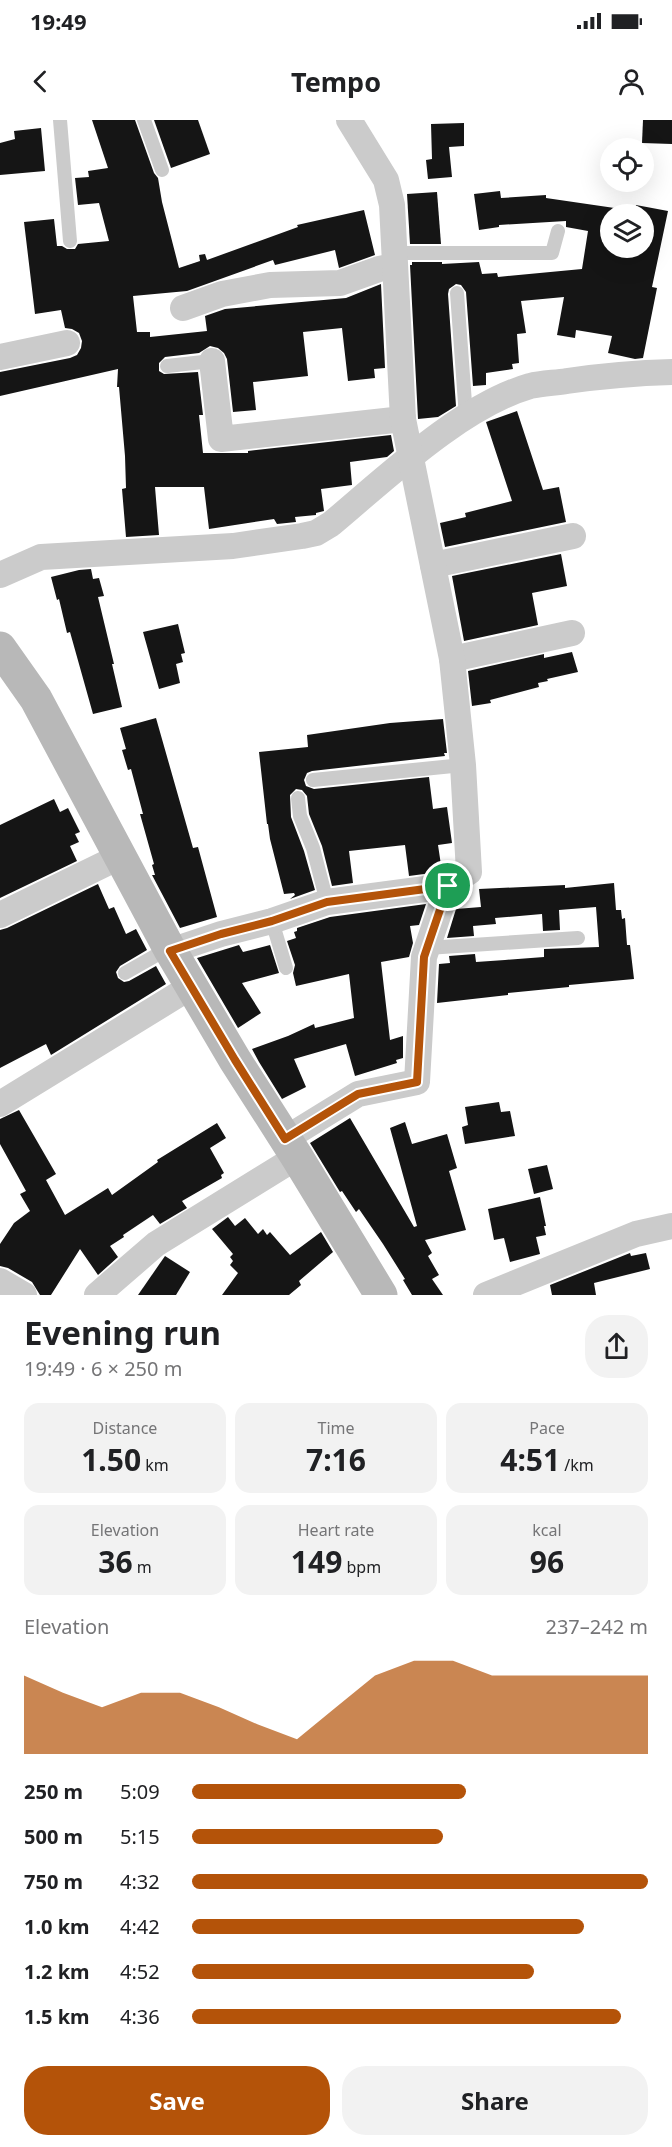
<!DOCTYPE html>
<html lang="en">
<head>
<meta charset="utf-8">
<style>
  body { margin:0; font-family:"Noto Sans",sans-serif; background:#f2f2f2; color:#202124; height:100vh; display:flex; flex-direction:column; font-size:22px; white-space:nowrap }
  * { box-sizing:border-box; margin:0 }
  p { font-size:20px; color:#757577 }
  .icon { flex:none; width:33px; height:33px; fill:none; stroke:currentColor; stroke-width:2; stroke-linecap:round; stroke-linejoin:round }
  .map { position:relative; height:1175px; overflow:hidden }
  .sheet { display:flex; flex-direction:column; background:#fff; flex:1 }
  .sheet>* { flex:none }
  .fabs { position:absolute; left:600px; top:18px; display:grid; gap:12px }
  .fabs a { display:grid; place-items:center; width:54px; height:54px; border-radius:50%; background:#fff; box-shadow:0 6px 24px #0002; font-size:30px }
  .pin { position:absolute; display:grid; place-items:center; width:51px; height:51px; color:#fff; margin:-26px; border:3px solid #fff; border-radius:50%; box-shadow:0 2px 6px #0007 }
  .round { display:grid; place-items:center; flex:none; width:63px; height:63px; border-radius:24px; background:#f2f2f2 }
  .overview { display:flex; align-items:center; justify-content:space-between; height:102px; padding:0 24px }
  h1 { font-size:33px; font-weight:700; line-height:45px }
  .stats { display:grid; grid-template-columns:repeat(3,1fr); gap:9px; height:102px; padding:6px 24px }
  .stats div { display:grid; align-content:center; border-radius:15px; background:#f2f2f2; text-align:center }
  .stats b { font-size:30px; font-weight:700 }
  .stats small { font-size:16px; font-weight:400 }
  .stats p { font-size:16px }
  .chart { height:168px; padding:12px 24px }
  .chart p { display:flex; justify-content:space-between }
  .chart svg { width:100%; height:108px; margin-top:6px; fill:#b45309; opacity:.7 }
  .cta { display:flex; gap:12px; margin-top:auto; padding:12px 24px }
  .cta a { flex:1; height:69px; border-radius:24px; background:#b45309; color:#fff; font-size:24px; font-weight:700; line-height:69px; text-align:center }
  .cta a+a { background:#f2f2f2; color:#202124 }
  ul { padding:0 24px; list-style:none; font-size:20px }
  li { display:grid; grid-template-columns:96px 72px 1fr; align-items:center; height:45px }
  li i { height:15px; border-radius:8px; background:#b45309 }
  .status { display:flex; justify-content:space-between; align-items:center; height:42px; padding:0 30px; background:#fff; direction:ltr }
  .status svg { height:16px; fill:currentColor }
  header { display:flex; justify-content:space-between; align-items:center; height:78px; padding:0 24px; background:#fff; font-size:27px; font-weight:700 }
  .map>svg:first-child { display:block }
  .building { fill:#151515; fill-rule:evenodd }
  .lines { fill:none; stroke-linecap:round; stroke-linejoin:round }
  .lane { stroke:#cbcbcb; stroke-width:14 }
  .street { stroke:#cbcbcb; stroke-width:26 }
  .secondary { stroke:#b8b8b8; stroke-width:33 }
  .route-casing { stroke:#fff; stroke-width:12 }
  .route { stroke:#b45309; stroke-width:8 }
</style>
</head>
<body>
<div class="status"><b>19:49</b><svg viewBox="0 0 49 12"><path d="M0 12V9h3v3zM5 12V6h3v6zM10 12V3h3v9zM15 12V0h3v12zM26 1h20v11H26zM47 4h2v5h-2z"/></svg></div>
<header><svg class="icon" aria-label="back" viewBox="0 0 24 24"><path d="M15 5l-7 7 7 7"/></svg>Tempo<svg class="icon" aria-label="person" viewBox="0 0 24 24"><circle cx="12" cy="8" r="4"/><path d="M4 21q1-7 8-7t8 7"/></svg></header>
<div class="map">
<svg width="672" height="1175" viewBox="0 0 672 1175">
  <rect width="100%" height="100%" fill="#fff"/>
  <g class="building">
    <path d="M92,0H135L154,53L158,58L162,82L179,148L200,141L199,135L205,134L207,140L298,107L297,105L364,90L375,135L339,148L335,130L275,145L273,140L187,171L133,176L137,212H150V217L207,211L205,196L225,189L346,178L381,164L385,248L374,249L375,258L348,261L342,208L303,212L308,256L253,262L256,290L233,292L227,239L224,233L218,228L210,226L199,233L165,237L159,243V251L164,254L198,252L203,295H199L203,333H248V331L391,315L394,331L387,337L350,342L352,365L321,369L324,391L316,393V395L295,397L296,402L277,404L274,399L209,409L204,367H155L159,415L126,417L122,369L126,368L125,336L119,267H117L118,249L0,276V252L70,238L77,235L81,228L82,221L79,213L72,209L65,208L61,190L35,194L24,102L54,99L57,126H62L67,129H75L78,124L109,121L99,83L78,85L75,58L89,57L88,51L108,48Z"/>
    <path d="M154,0H198L210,34L171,48Z"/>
    <path d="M643,0H672V24L642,23Z"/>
    <path d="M464,3V26L449,27L452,57L428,59L426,40L432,39L431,4Z"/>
    <path d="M41,8L45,51L0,55V23L15,19L14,11Z"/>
    <path d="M500,71L501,78L546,75V78L635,91L636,85L668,91L652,167L657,168L643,238L635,239L608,233L612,216L576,210L575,218L557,215L564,177L521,181L526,213L517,214L519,243L512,244L513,249L486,253V265L473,266L466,172L461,165L456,164L449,169L448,174L456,286L438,297L418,299L410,145H412V142H442V144L479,142L482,154L497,153L498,157L582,149L588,111L566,107V101L499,105V107L479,110L474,74ZM610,94H644V128H610Z"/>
    <path d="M437,72L441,124H410L407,74Z"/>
    <path d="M517,291L543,370L559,367L566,402L445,427L440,403L466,397L465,393L512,381L486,302Z"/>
    <path d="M561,434L567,466L532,473L538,505L464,521L452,456Z"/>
    <path d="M91,449L93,459L99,458L104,476L98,477L114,544H112L122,587L93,594L70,512L67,513L59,479L57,480L51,457L79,450Z"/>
    <path d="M178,504L185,533L181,534L183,542L176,544L180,563L159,569L143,512Z"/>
    <path d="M572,532L578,552L547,559L548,561L538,563L539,567L490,580L491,583L472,586L468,551L544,534V538Z"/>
    <path d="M156,598L193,728L198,727L217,797L180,808L152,755H155L152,745L154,744L140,694H143L131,649L128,650L122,630L126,629L120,608Z"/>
    <path d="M443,599L447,633H444L445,636L312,651L307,653L304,660L306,666L314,669L429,657L433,689L447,687L452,723L438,725L441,745H438L439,752L409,756L405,725L349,731L353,763L332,766L322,726L309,694L307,676L302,670L296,669L290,675L291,697L304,731L315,770L290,779L295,775L294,773L284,774L270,719L268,704H267L259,632L308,627L307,615L390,603Z"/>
    <path d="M54,679L60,692L68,688L80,712L75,714L79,722L70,726L77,741L0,778V705Z"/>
    <path d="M614,763L616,790H621L622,799L625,798L627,825H630L634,859L569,865V867L508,873V875L437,883L439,844L450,843L449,836L475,834L476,842L505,840L544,837V829L599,827L596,787L559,790L560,810L543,811L542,794L495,798L496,804L473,806L474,816L447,818L456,789L481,787L479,769L565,765V768Z"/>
    <path d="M98,764L109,789L114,787L126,814L136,809L147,830L120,846L116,852L118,858L124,862L129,861L156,846L166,864L51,935L46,924L0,948V810L7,808Z"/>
    <path d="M426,784L419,805L410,806L413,823L409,837L381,842L390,920L403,916V938L396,940L397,943L355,956L346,924L294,939L306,967L282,979L259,942L252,929L288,916L314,904L315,908L354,898L349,854L296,866L293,853L295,845L287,821L296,818L294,812L297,811V808L330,797Z"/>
    <path d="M239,825L243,832L270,825L279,853L242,863L261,893L238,908L197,838Z"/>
    <path d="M499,982L501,992L510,991L515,1016L465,1024L462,1007L468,1005L465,987Z"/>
    <path d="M19,990L56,1054L46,1060L65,1095L108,1068L112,1075L158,1042L157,1040L217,1003L226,1018L210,1028L224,1053L221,1055L222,1058L182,1081L187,1088L160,1104L153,1095L123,1115L124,1117L110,1126L118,1137L98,1155L80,1129L51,1175H40L32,1162L8,1148L0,1146V1124L14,1103L30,1091L20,1074L26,1071L0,1024V999Z"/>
    <path d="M350,998L414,1107L417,1106L390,1008L405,1002L412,1024L447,1014L457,1048L449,1051L466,1110L425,1120L432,1133L428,1136L439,1155L432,1159L443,1175H412L403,1160L405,1159L383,1124L359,1089L356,1092L342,1071L340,1072L310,1023Z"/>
    <path d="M547,1045L553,1069L534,1074L528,1049Z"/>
    <path d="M540,1077L546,1106H544L546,1115L536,1117L540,1134L510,1142L504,1118L494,1120L488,1089Z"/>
    <path d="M228,1097L235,1106L245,1098L258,1114L263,1109L267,1115L270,1112L290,1135L321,1112L333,1132L299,1161L301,1165L289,1175H222L238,1153L230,1145L233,1141L230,1137L233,1134L212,1109Z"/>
    <path d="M630,1133L631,1136L646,1133L650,1149L594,1163L596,1175H552L550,1165Z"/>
    <path d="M165,1136L190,1152L176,1175H138Z"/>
  </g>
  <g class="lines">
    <g class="lane">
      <path d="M60,0L70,121"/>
      <path d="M144,0L162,50"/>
      <path d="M394,133H552L558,111"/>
      <path d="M457,173L466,297"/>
      <path d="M167,246L212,241"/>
      <path d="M313,660L463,645"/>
      <path d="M298,678L300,696L313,728L327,782"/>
      <path d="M272,801L286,848"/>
      <path d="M427,828L578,818"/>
      <path d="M125,853L169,828"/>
    </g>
    <g class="street">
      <path d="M183,188L222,174L270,165L340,163L379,149L394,146"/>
      <path d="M0,237L67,223"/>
      <path d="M212,241L221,319L403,299"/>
      <path d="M433,445L573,416"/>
      <path d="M0,455L41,437L233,426L302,416L316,413L331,404C386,358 461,286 530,266C542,263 555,263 567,261C602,256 636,253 672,252"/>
      <path d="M452,539L572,513"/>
      <path d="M0,795L119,737"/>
      <path d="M170,831L221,814L272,801L327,782L448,766"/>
      <path d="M0,984L192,866"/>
      <path d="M285,1019L358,974L417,962L424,837L448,766L469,752L463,645L452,539L403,299L392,85L386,60L349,0"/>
      <path d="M0,1161L24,1175"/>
      <path d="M97,1175L156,1124L297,1037"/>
      <path d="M486,1175L636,1114L672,1106"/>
    </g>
    <path class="secondary" d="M0,528L36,579L169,828L235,940L297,1037L381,1175"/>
  </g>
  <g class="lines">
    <g class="route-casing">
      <path id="route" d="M448,766L424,837L417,962L358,974L285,1019L235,940L170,831L221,814L272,801L327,782Z"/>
    </g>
    <use href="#route" class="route"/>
  </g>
</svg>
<div class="fabs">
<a><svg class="icon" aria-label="locate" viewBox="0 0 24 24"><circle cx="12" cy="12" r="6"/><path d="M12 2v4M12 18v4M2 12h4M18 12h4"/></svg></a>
<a><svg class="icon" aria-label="layers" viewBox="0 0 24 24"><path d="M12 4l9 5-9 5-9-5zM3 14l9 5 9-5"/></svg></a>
</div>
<div class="pin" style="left:448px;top:766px;background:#1e9e55"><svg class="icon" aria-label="arrive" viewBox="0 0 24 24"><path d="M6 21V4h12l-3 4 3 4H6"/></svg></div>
</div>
<section class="sheet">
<div class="overview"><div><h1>Evening run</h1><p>19:49 · 6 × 250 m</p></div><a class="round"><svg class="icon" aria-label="share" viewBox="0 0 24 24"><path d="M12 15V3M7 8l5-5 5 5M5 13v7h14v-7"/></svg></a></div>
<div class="stats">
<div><p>Distance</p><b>1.50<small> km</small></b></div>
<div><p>Time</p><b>7:16</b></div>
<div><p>Pace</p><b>4:51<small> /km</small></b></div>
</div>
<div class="stats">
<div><p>Elevation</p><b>36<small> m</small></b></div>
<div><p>Heart rate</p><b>149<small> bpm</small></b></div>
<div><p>kcal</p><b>96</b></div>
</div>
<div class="chart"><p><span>Elevation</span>237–242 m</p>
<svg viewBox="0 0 160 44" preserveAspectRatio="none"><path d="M0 44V12L10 19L20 25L30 19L40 19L50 25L60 32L70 38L80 25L90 12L100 6L110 6L120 12L130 12L140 12L150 12L160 12V44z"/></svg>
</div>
<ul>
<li><b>250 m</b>5:09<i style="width:60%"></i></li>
<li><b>500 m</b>5:15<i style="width:55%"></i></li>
<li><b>750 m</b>4:32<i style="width:100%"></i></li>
<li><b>1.0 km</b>4:42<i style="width:86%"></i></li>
<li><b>1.2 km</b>4:52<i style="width:75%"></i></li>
<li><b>1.5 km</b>4:36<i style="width:94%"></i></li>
</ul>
<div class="cta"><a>Save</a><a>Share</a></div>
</section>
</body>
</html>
